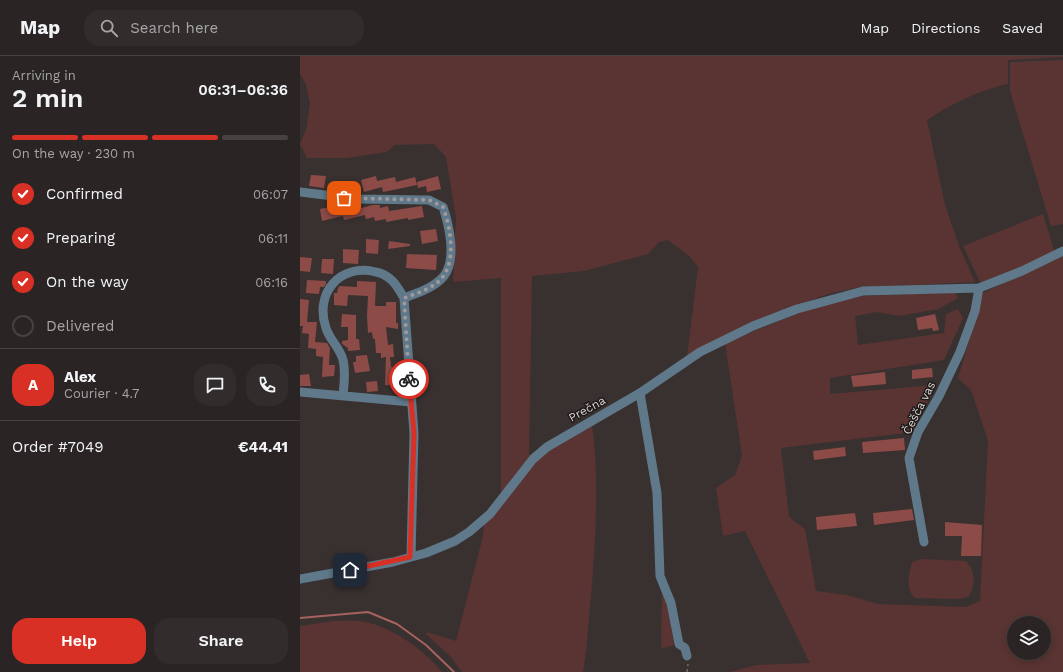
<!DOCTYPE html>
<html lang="en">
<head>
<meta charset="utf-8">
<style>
	:root { --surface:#2a2524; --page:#322d2c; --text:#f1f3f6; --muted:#a5a5a6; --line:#464241; --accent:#d93025 }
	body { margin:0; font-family:"Work Sans",sans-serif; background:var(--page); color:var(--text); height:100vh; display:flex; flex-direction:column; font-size:15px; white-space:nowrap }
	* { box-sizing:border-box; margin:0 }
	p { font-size:13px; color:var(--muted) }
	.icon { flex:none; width:22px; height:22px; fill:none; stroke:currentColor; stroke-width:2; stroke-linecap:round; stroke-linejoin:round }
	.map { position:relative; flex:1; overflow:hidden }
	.details { display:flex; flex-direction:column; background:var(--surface); width:300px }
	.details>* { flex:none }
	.controls { position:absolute; left:707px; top:560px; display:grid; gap:8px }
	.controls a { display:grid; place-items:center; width:44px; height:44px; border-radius:50%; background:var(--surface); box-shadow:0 2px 10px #0003,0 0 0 1px var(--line); font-size:20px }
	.pin { position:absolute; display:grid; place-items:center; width:34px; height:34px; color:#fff; margin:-17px; border-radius:8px; box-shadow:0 2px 6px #0006 }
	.courier { position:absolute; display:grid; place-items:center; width:40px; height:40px; margin:-20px; border:3px solid #d93025; border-radius:50%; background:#fff; color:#222; box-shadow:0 1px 5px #0007 }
	.summary em { font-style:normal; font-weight:600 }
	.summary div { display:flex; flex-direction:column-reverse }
	.summary { display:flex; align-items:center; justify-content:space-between; height:68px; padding:0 12px }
	h1 { font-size:26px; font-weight:600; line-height:30px }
	.bar { display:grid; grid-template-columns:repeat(4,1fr); gap:6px 4px; align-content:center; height:48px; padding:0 12px }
	.bar i { height:5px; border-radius:3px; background:var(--line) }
	.bar .on { background:var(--accent) }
	.bar p { grid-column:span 4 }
	.line { display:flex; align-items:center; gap:10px; padding:0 12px; border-top:1px solid var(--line) }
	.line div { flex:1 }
	.round { display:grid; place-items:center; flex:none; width:42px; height:42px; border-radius:16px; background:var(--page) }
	ol { padding:0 12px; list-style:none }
	li { display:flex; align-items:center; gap:12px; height:44px }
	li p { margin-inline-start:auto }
	li .icon { padding:4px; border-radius:50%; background:var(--accent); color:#fff; stroke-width:4 }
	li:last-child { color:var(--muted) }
	li i { width:22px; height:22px; border:2px solid var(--line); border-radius:50% }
	.button { display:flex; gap:8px; margin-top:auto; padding:8px 12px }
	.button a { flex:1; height:46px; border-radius:16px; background:var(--accent); color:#fff; font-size:16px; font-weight:600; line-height:46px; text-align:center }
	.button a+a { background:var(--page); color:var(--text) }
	header { display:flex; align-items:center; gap:24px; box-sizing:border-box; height:56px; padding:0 20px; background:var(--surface); border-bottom:1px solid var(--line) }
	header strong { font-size:19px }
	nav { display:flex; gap:22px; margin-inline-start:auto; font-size:14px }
	.search { width:280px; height:36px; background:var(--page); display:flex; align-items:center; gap:10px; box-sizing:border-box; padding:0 14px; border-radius:16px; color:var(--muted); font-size:15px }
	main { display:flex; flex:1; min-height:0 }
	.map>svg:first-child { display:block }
	.green { fill:#593432; fill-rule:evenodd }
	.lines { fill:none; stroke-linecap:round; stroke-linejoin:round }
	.stream { stroke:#a6625e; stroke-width:2 }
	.building { fill:#8d4b48 }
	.path { stroke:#6f6968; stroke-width:1.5; stroke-dasharray:3 3; stroke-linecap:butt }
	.minor { stroke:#5f798a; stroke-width:9 }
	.done { stroke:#a09a9a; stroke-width:4; stroke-dasharray:0 7.2 }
	.route { stroke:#d93025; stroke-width:5 }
	.labels { text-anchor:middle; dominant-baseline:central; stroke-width:3; stroke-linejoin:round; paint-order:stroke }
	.street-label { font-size:12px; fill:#d8d3d3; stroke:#1d1a19 }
</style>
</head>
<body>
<header>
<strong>Map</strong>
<div class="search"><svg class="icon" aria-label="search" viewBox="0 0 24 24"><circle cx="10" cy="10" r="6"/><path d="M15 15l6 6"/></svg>Search here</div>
<nav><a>Map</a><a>Directions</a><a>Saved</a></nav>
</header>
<main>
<section class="details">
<div class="summary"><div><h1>2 min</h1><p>Arriving in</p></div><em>06:31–06:36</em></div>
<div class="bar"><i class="on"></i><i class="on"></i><i class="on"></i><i></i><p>On the way · 230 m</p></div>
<ol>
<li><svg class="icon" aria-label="check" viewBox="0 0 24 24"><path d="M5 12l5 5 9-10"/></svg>Confirmed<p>06:07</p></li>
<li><svg class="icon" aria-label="check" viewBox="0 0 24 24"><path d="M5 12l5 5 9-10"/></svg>Preparing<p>06:11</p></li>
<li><svg class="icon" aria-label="check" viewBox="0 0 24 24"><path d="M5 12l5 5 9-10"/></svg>On the way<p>06:16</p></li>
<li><i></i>Delivered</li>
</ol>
<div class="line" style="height:72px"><b class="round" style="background:var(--accent);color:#fff">A</b><div><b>Alex</b><p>Courier · 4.7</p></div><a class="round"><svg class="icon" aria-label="chat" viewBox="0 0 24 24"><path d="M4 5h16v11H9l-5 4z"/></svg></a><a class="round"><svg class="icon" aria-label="phone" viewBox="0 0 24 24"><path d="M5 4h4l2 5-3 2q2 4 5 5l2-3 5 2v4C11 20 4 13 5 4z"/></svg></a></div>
<div class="line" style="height:52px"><div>Order #7049</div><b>€44.41</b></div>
<div class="button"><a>Help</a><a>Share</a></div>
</section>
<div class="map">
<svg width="763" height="616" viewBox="0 0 763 616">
	<rect width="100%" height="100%" fill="#383130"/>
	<path class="green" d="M0 0H763V1L708 4V28C680 34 651 48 627 64L645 149 659 190 675 226 555 232 525 239 446 269 387 301 398 211 390 201 368 184 359 186 348 198 284 215 232 220 229 398 232 401 201 440V222L153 226 156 162 146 101 134 88 95 89 87 96 47 102H7L0 88 6 74 10 48 6 28 0 18Z
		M763 4V168L751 170 710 35V6Z
		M743 158 755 197 681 228 663 190Z
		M763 198V616H430L457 609 510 607 445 475 423 480 416 432 435 419 442 400 425 287 516 250 563 240 655 236 658 242 638 253 599 260 577 256 555 260 558 289 644 277 646 258 658 253 663 262 644 304 530 322V338L636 329 613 376 481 392 489 461 505 473 516 535 547 539 578 548 666 551 680 545 688 385 671 334 658 322 683 237ZM714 567H744V597H714Z
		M292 367C299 424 296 471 292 528 289 557 288 587 283 616H162L150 600 127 579V576L156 585 183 480 184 468 236 404 248 394Z
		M621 503 666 505C676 516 676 530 668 541L657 543 615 542C605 533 609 517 612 506Z
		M362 536 365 537 374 589 361 593Z
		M34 565C42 565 51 564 59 565 89 568 123 593 142 616H0V570Z"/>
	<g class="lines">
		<path class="stream" d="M0 562 68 556 97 568 126 589 154 616"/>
	</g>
	<path class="building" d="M11 119 26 120 24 132 9 130Z
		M76 120 77 125 95 121 96 126 115 121 117 129 83 136 82 131 64 136 61 124Z
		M138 120 141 133 127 136 126 130 118 132 117 126Z
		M54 149H56L57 153 73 149H80V152L88 150 89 155 122 150 124 161 108 164V162L86 166V163L75 165 74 161 66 163 65 159 44 164 43 160 22 165 20 153 35 150 36 153Z
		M136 173 138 185 122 188 120 175Z
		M66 183 79 184 78 198 66 197Z
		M89 185 110 188V190L88 193Z
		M43 193 59 194 58 208 43 207Z
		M107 198 137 199 136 214 106 212Z
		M0 201 12 202 10 216 0 215Z
		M22 203H34L33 218 21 217Z
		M7 224 26 225V228L24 231H20L19 238 6 237Z
		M57 225 76 226 75 250H86V246H96V267H98V273L86 271 88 289 93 288 94 301H90L91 311 102 314 103 330 85 329 86 301 81 302V297H76L75 283H73L72 276 68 277 67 260 68 240 48 239 47 250 34 249V237H37L38 232 40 230 57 231Z
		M0 243 9 244 7 266H17L15 286 27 287 30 292 29 309H35L34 320 22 321 23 301 16 300V293L8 292 9 278 2 277 3 270H0Z
		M42 258 56 259V283H59L60 294 48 295V292L42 288V285L48 284V271H41Z
		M635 258 639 274 633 275 632 272 618 274 616 262Z
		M67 299 70 315 55 317 53 306H56V300Z
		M632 312 633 321 612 323V314Z
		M585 316 586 328 553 331 551 320Z
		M9 318 11 330H0V319Z
		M77 325 78 335 67 336 66 326Z
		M604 382 605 394 563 397 562 386Z
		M545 391 546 400 514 404 513 395Z
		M612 453 614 464 574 469 573 457Z
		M555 457 557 470 517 474 516 461Z
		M645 466 682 469 681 500H661L662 480H645Z"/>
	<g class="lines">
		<path class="path" d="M387 616 388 608"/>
		<path class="minor" d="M0 136 57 143 129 144 143 151C149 169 157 203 144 220 134 232 117 237 104 242L114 377 111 501
			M0 336 111 346
			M340 337 357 437 360 520 371 547 379 588 385 592 387 600
			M43 340C44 328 46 316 43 304 40 292 29 283 26 272 14 237 40 207 76 216 91 219 97 230 104 242
			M624 486 609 402 618 376 639 340 660 296 675 255 679 232
			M0 523 93 506 126 497 155 485 169 476 190 458 233 403 247 391 340 337 400 296 453 270 497 253 563 235 679 232 722 215 763 195"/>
	</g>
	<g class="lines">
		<path class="done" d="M44 142 129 144 143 151C150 170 156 201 144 219 136 232 117 237 104 242L109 323"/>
		<path class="route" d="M50 514 110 501 114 377 109 323"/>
	</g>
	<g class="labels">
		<g class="street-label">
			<text transform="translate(619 352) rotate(-63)">Češča vas</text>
			<text transform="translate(287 353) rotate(-29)">Prečna</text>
		</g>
	</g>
</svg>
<div class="controls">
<a><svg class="icon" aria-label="layers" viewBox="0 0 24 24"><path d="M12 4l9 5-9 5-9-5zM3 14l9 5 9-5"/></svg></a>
</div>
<div class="pin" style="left:44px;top:142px;background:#ea580c"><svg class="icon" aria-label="bag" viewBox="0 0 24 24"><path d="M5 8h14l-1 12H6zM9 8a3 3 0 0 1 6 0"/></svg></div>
<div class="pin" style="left:50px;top:514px;background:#1f2937"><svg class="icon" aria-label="home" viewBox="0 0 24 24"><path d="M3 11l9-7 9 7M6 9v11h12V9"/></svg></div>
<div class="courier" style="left:109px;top:323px"><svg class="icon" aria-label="bike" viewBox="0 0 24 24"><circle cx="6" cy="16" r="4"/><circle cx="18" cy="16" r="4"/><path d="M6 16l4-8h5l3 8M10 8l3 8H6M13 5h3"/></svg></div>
</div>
</main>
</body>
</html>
